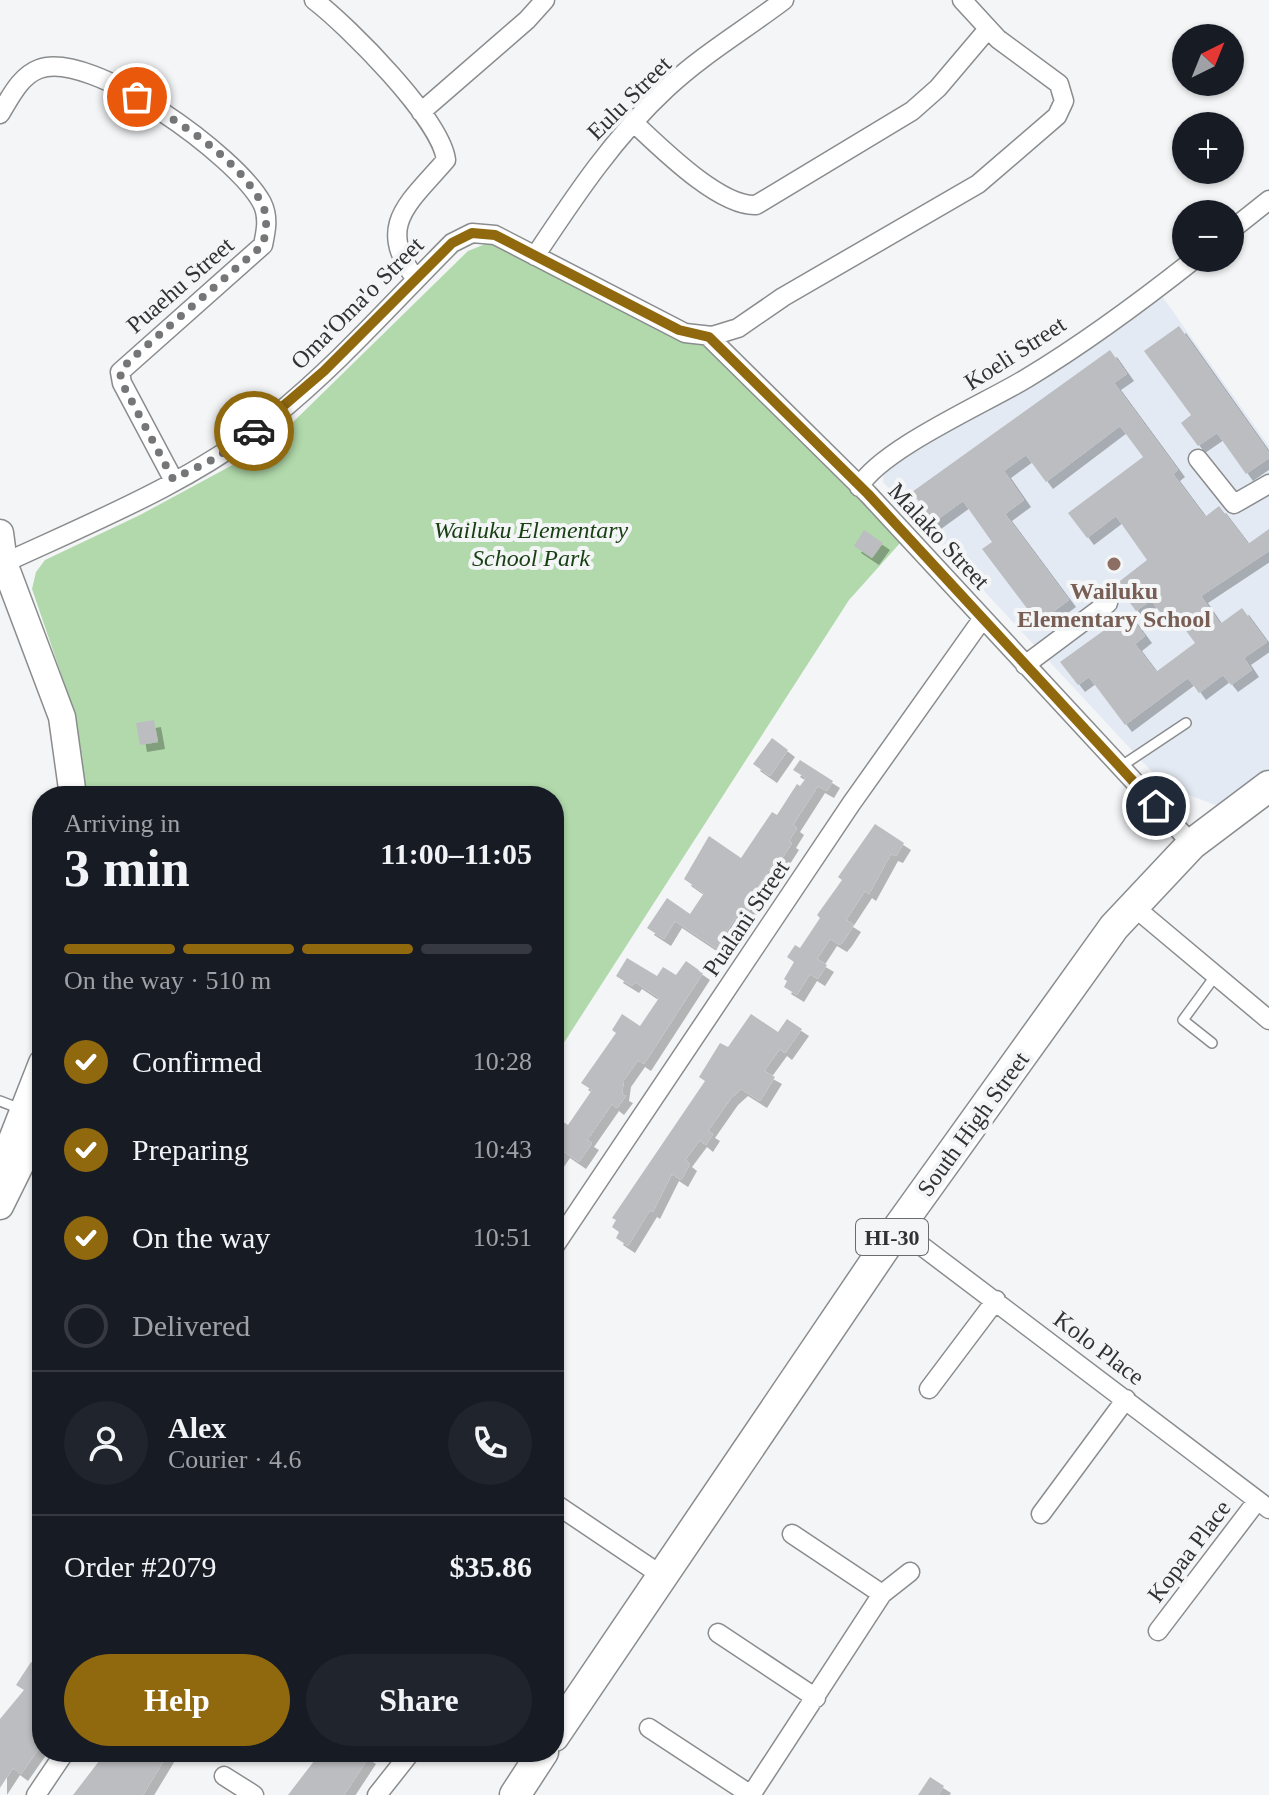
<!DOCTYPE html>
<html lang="en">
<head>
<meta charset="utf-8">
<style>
	:root { --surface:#171b24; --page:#20242c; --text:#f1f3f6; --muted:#9ea1a6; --line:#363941; --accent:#90690f }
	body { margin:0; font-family:Georgia,serif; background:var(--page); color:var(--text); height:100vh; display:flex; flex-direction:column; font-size:30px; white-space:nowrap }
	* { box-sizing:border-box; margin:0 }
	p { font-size:26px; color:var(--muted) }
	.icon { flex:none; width:44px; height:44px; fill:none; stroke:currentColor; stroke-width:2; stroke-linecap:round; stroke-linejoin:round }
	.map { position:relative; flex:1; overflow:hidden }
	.sheet { position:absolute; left:32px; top:786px; width:532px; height:976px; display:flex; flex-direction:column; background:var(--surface); border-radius:32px; box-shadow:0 2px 6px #0004 }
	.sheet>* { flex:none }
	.needle { width:52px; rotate:43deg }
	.controls { position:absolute; left:1172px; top:24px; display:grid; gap:16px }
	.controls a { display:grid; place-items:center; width:72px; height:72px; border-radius:50%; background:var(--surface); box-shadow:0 2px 6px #0004; font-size:40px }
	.pin { position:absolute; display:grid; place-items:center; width:68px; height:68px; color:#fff; margin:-34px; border:4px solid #fff; border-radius:50%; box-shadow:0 2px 8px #0007 }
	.courier { position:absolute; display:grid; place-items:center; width:80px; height:80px; margin:-40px; border:6px solid #90690f; border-radius:50%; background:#fff; color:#222; box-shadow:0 2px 10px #0007 }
	.head em { font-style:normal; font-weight:700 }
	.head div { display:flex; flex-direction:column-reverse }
	.head { display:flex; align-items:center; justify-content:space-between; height:136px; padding:0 32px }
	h1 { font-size:52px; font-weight:700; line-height:60px }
	.bar { display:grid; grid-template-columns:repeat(4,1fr); gap:12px 8px; align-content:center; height:96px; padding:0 32px }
	.bar i { height:10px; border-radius:6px; background:var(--line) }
	.bar .on { background:var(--accent) }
	.bar p { grid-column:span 4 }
	.line { display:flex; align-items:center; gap:20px; padding:0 32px; border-top:2px solid var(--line) }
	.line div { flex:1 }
	.round { display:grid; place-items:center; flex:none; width:84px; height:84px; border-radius:42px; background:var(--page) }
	ol { padding:0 32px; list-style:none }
	li { display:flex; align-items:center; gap:24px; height:88px }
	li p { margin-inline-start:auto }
	li .icon { padding:8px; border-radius:50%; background:var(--accent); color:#fff; stroke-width:4 }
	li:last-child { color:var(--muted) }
	li i { width:44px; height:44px; border:4px solid var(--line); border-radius:50% }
	.action { display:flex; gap:16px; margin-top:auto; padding:16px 32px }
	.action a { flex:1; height:92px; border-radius:48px; background:var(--accent); color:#fff; font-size:32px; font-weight:700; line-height:92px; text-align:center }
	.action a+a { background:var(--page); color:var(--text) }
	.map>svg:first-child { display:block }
	.built { fill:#e4eaf3 }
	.green { fill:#b1d9ab }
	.building { fill:#bcbdc0; filter:url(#shadow) }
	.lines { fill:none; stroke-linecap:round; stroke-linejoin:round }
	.lane-casing { stroke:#8a8c8e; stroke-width:12 }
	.street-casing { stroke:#8a8c8e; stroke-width:21 }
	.secondary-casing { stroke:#8a8c8e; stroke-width:29 }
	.primary-casing { stroke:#8a8c8e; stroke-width:33 }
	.lane { stroke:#fff; stroke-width:9 }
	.street { stroke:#fff; stroke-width:18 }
	.secondary { stroke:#fff; stroke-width:26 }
	.primary { stroke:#fff; stroke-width:30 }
	.done { stroke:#757678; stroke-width:8; stroke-dasharray:0 14.4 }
	.route { stroke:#90690f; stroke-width:10 }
	.education-dot { fill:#8d6e63; stroke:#f3f5f7; stroke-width:3 }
	.labels { text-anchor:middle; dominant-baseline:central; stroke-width:8; stroke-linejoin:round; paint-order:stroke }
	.shield { fill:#f3f5f7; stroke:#6b6c6e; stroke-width:2 }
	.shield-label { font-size:22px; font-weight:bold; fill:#313233 }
	.street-label { font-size:24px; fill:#313233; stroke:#f3f5f7 }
	.park-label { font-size:24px; font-style:italic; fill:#183f12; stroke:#f3f5f7 }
	.education-label { font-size:24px; font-weight:bold; fill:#785e54; stroke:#f3f5f7 }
</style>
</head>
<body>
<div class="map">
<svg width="1269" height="1795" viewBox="0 0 1269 1795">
	<defs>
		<filter id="shadow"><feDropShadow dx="7" dy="7" stdDeviation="0" flood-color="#0004"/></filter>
	</defs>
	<rect width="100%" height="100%" fill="#f3f5f7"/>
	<path class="built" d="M1159 292 1269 446V768L1218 806 1165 786 883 482 884 469 1049 374Z"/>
	<path class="green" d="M488 243 500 244 714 343 901 542 849 600 556 1055 554 796H87L70 700 32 589 36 572 45 560 140 515 251 455 287 428 468 251Z"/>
	<path class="building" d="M1179 326 1269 453V458L1246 474 1217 433 1198 446 1181 423 1191 415 1144 351Z
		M1110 350 1127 374 1114 383 1178 470 1173 474 1205 517 1219 506 1248 544 1269 529V551L1201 596 1220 624 1242 608 1267 642 1244 658 1252 670 1231 685 1223 675 1199 693 1188 678 1125 725 1089 677 1078 685 1060 662 1128 613 1145 636 1135 644 1156 672 1195 643 1176 617 1168 623 1151 600 1136 611 1116 584 1147 560 1116 516 1087 538 1068 513 1143 457 1120 426 1046 482 1026 455 1004 471 1024 500 1005 514 1069 600 1038 623 982 549 992 542 963 501 934 522 912 492Z
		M864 530 883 543 872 558 854 546Z
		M154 720 158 742 140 745 136 723Z
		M772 738 788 750 770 776 753 764Z
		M800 760 833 781 827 791 818 786 793 825 797 828 789 841 792 843 779 863 775 860 751 897 756 900 746 915 740 911 724 935 728 938 720 951 675 921 664 939 647 928 667 898 690 914 704 893 684 879 709 836 741 858 772 812 777 815 797 784 800 786 806 778 793 770Z
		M875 824 904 843 896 856 891 854 869 894 865 891 846 920 854 925 845 939 840 945 830 939 817 959 827 965 818 979 810 974 797 995 784 987 787 981 784 979 794 962 787 957 795 945 800 948 820 918 817 915 842 880 838 877Z
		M627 958 657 976 663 967 676 975 686 961 703 973 644 1064 638 1060 624 1080 622 1094 626 1096 617 1108 612 1104 587 1140 592 1143 579 1162 563 1151 554 1164V1116L568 1125 592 1090 581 1083 616 1033 612 1030 622 1014 640 1026 659 998 635 982 632 986 616 976Z
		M751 1014 778 1032 787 1019 802 1029 785 1053 780 1049 764 1071 775 1077 760 1101 741 1089 731 1098 708 1131 713 1134 706 1145 700 1140 685 1160 690 1164 681 1180 672 1174 653 1212 650 1210 628 1246 616 1238 619 1232 612 1227 616 1220 612 1218 705 1081 699 1077 720 1043 728 1047Z
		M31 1662 42 1669V1744L21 1774 13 1768 0 1788V1719L24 1690 16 1685Z
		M106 1752 122 1757 131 1752 145 1761 150 1752H169L143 1795H73Z
		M321 1752H361L369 1757 344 1795H288Z
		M930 1777 944 1786 938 1795H918Z"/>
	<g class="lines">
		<defs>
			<path id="lane" d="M1120 767 1186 723
				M1212 1043 1183 1020 1216 975
				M0 1101 18 1108"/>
			<path id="street" d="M314 0C348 26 441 119 446 160 410 202 374 226 416 279
				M421 112 527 20 545 0
				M0 114C10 98 20 76 39 69 91 49 238 157 262 203 269 217 266 231 263 245L120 372 122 383 173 479
				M633 122C659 146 719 207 756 205L912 111 938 88 988 29
				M1230 231 1269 200
				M535 256C575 196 614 137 667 88 702 55 746 29 784 0
				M709 337 868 494 1192 844
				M1198 459 1234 504 1269 484
				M859 487C881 449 986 403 1027 378 1085 343 1143 300 1196 258
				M4 563C95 521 194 481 272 418 337 366 394 301 452 243L472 233 495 235 685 333 712 336 738 328 783 297 978 184 1057 116 1064 101 1059 84 998 39 962 0
				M1025 665 1108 603
				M1133 906 1269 1020
				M898 1228 1269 1509
				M554 1247 851 804 983 618
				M929 1389 996 1300
				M554 1503 661 1575
				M1041 1514 1126 1399
				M792 1534 882 1594
				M1158 1631 1257 1501
				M718 1633 816 1698
				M649 1728 751 1795
				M224 1776 254 1795
				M36 1795 65 1752
				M377 1795 411 1752
				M751 1795 882 1594 910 1572"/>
			<path id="secondary" d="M0 533 4 563 62 717 73 796
				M0 1170 42 1063
				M0 1206 42 1121"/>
			<path id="primary" d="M554 1736 898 1228 1114 927 1192 844 1269 786
				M515 1795 543 1752"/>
		</defs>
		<use href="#lane" class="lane-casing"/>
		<use href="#street" class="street-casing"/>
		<use href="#secondary" class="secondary-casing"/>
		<use href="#primary" class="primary-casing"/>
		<use href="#lane" class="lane"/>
		<use href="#street" class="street"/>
		<use href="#secondary" class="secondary"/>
		<use href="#primary" class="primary"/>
	</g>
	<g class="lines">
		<path class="done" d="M137 97C181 124 234 155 261 202 269 216 266 230 263 245L130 360 120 372 122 383 173 479 216 458 254 431"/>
		<path class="route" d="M254 431 324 371 452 243 472 233 495 235 679 330 709 337 868 494 1156 806"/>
	</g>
	<circle class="education-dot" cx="1114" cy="564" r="8"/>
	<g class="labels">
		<rect class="shield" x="856" y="1219" width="72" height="36" rx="6"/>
		<g class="shield-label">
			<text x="892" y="1237">HI-30</text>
		</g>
		<g class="street-label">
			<text transform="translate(629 98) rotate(-45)">Eulu Street</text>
			<text transform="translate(180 285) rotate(-41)">Puaehu Street</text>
			<text transform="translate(357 303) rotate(-45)">Oma'Oma'o Street</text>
			<text transform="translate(1015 353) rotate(-33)">Koeli Street</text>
			<text transform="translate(939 536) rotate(47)">Malako Street</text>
			<text transform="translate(746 918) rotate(-56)">Pualani Street</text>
			<text transform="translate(973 1124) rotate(-54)">South High Street</text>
			<text transform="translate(1099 1348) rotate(37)">Kolo Place</text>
			<text transform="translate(1189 1551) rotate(-53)">Kopaa Place</text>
		</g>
		<g class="park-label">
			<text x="531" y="530">Wailuku Elementary<tspan x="531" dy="28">School Park</tspan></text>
		</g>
		<g class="education-label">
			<text x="1114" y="591">Wailuku<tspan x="1114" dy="28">Elementary School</tspan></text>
		</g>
	</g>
</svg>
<div class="controls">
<a><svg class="needle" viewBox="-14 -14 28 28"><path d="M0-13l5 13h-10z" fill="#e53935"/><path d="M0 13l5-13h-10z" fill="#9ea1a6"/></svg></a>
<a>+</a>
<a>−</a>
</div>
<div class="pin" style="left:137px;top:97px;background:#ea580c"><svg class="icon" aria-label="bag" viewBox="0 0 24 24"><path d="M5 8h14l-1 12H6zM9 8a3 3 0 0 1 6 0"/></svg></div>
<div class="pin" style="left:1156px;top:806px;background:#1f2937"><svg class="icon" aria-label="home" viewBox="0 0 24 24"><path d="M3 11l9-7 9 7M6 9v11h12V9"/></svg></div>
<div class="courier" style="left:254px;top:431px"><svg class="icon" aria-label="car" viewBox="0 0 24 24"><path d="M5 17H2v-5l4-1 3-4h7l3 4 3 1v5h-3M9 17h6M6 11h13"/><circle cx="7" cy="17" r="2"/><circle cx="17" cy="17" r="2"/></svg></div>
<section class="sheet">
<div class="head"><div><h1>3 min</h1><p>Arriving in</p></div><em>11:00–11:05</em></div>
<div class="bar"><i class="on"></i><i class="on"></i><i class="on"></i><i></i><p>On the way · 510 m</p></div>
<ol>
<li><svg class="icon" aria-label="check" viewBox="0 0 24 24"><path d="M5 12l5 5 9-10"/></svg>Confirmed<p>10:28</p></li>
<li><svg class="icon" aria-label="check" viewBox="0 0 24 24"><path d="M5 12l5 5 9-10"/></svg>Preparing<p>10:43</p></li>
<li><svg class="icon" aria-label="check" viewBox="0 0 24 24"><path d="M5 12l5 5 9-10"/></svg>On the way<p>10:51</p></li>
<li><i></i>Delivered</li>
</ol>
<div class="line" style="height:144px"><a class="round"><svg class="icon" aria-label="person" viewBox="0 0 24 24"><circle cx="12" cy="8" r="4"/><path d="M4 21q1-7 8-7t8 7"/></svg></a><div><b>Alex</b><p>Courier · 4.6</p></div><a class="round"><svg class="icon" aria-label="phone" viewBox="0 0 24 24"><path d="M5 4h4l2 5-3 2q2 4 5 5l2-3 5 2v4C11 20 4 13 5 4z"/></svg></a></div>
<div class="line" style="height:104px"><div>Order #2079</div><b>$35.86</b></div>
<div class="action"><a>Help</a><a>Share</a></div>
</section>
</div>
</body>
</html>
